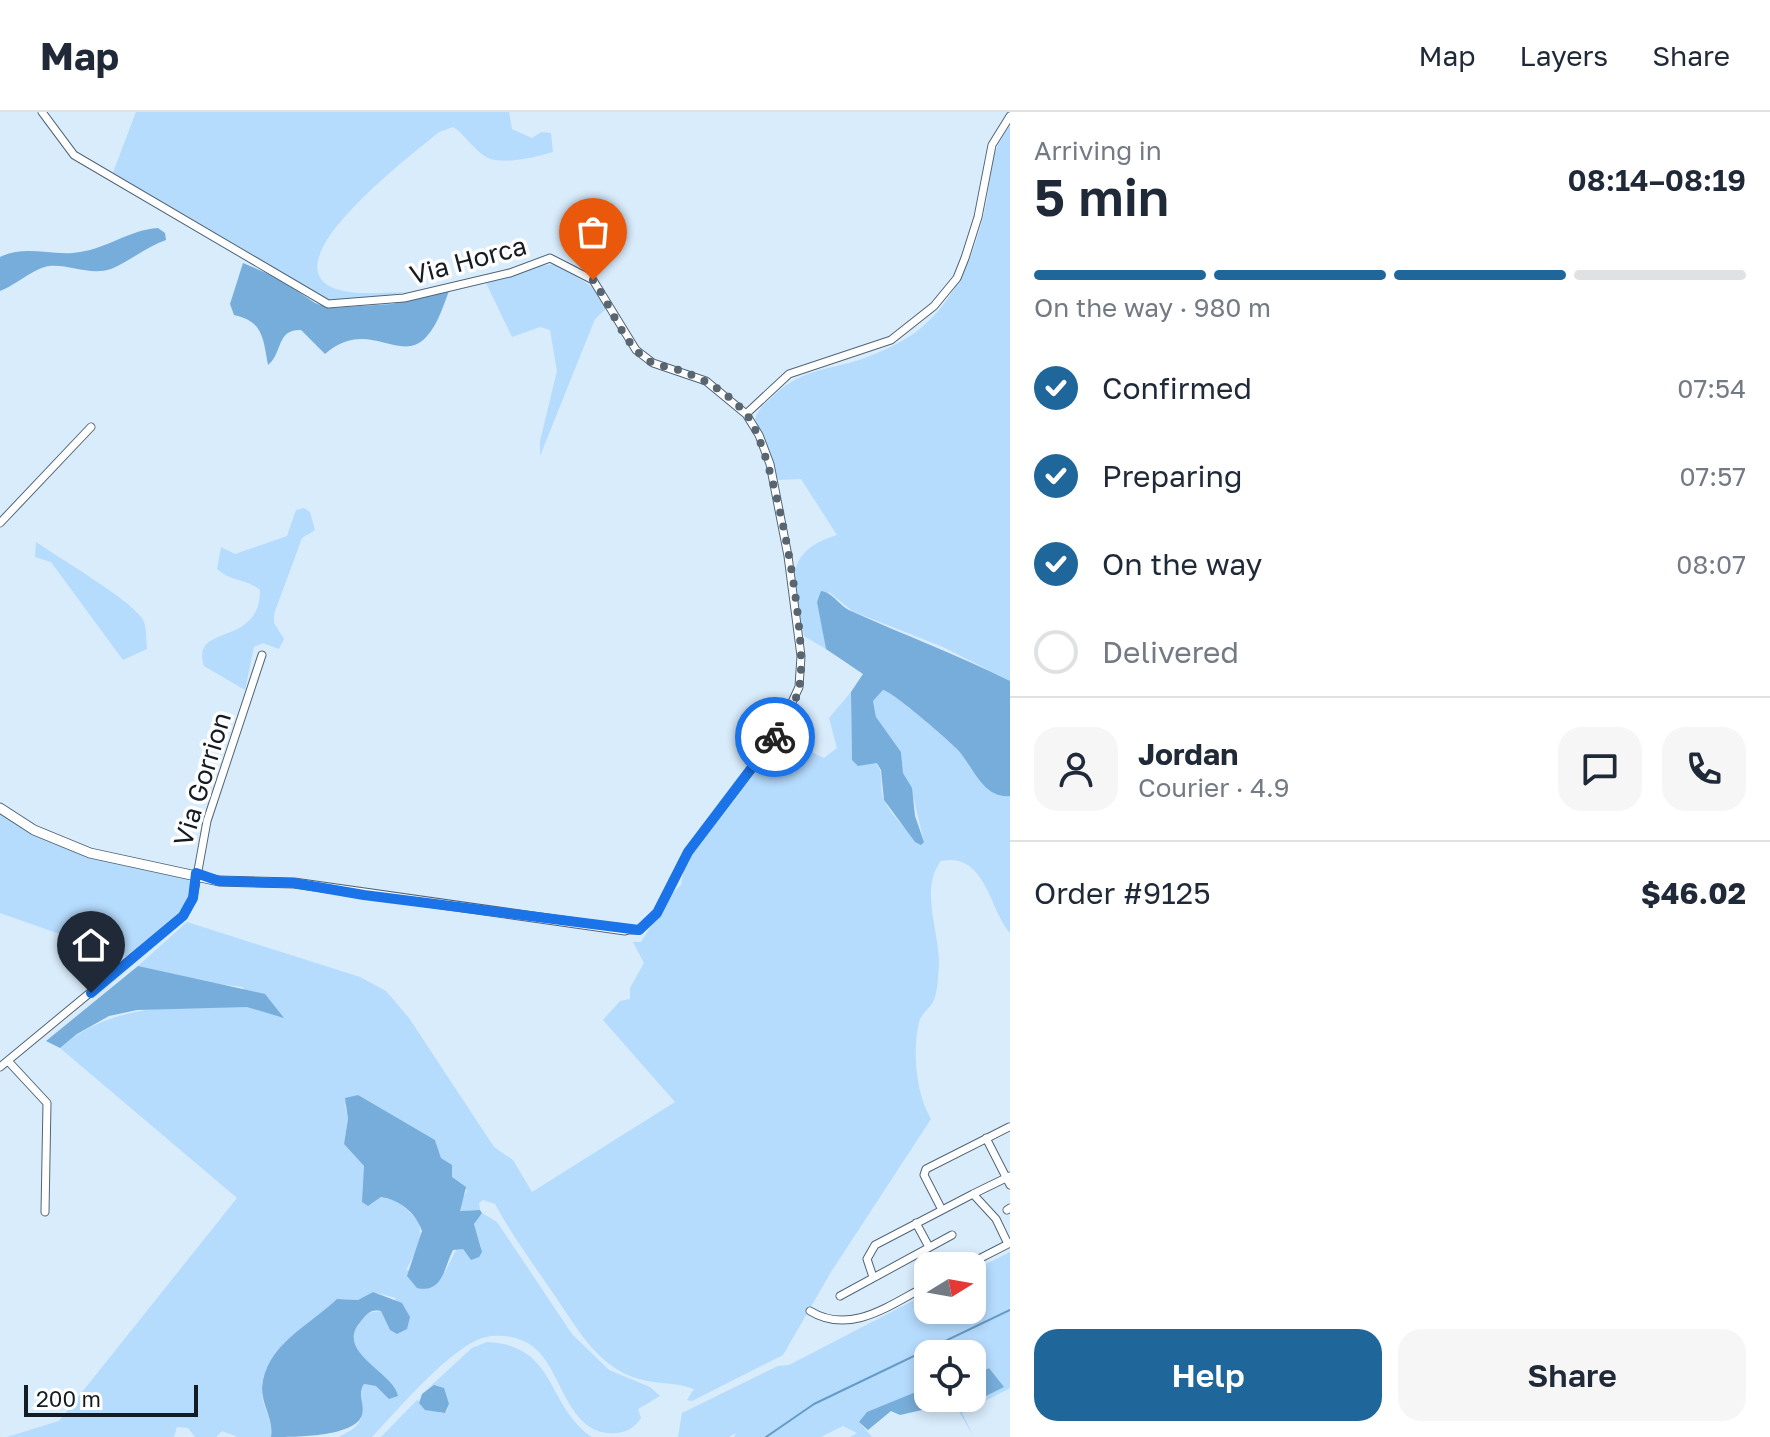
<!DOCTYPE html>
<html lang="en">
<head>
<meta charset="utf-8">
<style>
	:root { --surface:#fff; --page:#f6f6f7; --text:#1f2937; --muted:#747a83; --line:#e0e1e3; --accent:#1f679b }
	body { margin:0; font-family:"Golos Text",sans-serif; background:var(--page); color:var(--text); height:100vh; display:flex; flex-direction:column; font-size:30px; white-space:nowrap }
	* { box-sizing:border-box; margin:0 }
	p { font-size:26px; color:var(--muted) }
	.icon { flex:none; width:44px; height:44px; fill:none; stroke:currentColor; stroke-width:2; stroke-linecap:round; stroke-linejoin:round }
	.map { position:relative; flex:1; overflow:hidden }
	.details { display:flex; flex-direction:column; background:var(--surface); width:760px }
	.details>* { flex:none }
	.needle { width:52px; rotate:79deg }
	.controls { position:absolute; left:914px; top:1140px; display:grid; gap:16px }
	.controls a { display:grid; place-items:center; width:72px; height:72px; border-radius:16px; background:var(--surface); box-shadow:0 4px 12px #0003; font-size:40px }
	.scale { position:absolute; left:24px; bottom:20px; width:174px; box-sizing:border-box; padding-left:8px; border:4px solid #141c23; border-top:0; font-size:22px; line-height:28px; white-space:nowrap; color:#141c23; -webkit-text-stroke:6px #fff; paint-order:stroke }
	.pin { position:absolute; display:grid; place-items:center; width:68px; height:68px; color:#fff; margin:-82px -34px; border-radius:50% 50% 50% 0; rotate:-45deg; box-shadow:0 0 8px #0007 }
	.pin .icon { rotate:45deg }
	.courier { position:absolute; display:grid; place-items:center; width:80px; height:80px; margin:-40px; border:6px solid #1a73e8; border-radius:50%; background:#fff; color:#222; box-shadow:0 2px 10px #0007 }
	.overview em { font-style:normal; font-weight:600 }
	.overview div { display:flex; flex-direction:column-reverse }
	.overview { display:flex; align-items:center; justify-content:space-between; height:136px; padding:0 24px }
	h1 { font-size:52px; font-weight:600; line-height:60px }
	.bar { display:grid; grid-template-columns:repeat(4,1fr); gap:12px 8px; align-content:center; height:96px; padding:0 24px }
	.bar i { height:10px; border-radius:6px; background:var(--line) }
	.bar .active { background:var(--accent) }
	.bar p { grid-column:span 4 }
	.line { display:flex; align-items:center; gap:20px; padding:0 24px; border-top:2px solid var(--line) }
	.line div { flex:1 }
	.round { display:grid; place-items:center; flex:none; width:84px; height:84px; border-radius:24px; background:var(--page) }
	ol { padding:0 24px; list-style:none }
	li { display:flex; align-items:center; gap:24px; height:88px }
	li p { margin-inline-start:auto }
	li .icon { padding:8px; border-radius:50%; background:var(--accent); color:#fff; stroke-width:4 }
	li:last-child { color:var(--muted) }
	li i { width:44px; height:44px; border:4px solid var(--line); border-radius:50% }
	.button { display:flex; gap:16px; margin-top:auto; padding:16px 24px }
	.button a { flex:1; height:92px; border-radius:24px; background:var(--accent); color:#fff; font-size:32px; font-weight:600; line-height:92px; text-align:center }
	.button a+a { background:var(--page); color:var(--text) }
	header { display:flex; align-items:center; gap:48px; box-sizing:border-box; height:112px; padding:0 40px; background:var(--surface); border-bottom:2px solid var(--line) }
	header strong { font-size:38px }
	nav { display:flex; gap:44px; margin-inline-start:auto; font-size:28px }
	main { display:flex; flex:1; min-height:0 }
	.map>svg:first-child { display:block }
	.green { fill:#b5dbfd }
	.forest { fill:#77adda }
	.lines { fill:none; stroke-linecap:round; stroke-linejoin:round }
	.stream { stroke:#669bc7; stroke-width:2 }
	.street-casing { stroke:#516576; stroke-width:9 }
	.secondary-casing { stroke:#516576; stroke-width:11 }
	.street { stroke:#fff; stroke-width:7 }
	.secondary { stroke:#fff; stroke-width:9 }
	.done { stroke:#59656f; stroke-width:8; stroke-dasharray:0 14.4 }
	.route { stroke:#1a73e8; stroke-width:10 }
	.labels { text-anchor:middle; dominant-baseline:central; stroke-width:7; stroke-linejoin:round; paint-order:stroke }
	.street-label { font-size:26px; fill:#141c23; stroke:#fff }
</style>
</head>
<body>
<header>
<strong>Map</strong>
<nav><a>Map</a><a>Layers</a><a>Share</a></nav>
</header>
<main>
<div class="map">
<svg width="1010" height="1325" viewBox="0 0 1010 1325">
	<rect width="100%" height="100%" fill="#d9ecfc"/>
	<path class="green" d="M136 0H509L512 17 532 26 541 20 551 21 553 40C535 45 505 53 488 46 474 39 466 23 453 15L439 20C417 39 265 152 336 177 357 184 388 180 410 180L332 190 112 63Z
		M1010 13V569L943 535 852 499 829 480 820 502 826 537 804 524C795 475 778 441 837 423L801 367 778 368 755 308C757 299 762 294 769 288 801 256 822 260 862 247 879 241 901 231 916 220 957 189 978 135 987 87 993 52 989 44 1010 13Z
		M557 152 595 177 607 196 595 207 540 344V329L557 259 550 218 540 215 512 225 486 171 537 154Z
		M304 396 310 400 315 418 302 426 274 502V511L284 527 279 537 263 531 254 535 245 578 204 554C190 510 260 537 260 478 248 467 231 470 217 457L221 435 235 442 287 424 296 398Z
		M36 430C62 448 126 485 142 506 147 514 146 527 147 537L123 548 51 450 35 445Z
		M883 578C893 580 946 626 956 636 973 653 982 687 1010 684V821C989 797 986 740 941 749 919 777 940 821 939 853 938 864 938 880 933 890 929 897 921 902 919 910 912 939 916 982 931 1007L831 1160 783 1243 692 1289 687 1288 694 1277C672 1269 652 1273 630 1264 594 1249 576 1214 555 1184 534 1153 513 1125 495 1092L483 1088 479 1091 480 1098 460 1099V1089L467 1079 452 1065 449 1051 441 1046 435 1028 357 983 345 993 348 1007 344 1032 364 1054 363 1090 368 1094 381 1085 399 1090 419 1110 421 1130 406 1158 445 1160 457 1136 463 1137 471 1148 481 1136 474 1112 482 1101 497 1110 572 1222 609 1258 650 1275 660 1284 638 1297 641 1306C635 1315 628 1320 616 1321 569 1325 563 1263 537 1238 525 1226 503 1221 486 1225 453 1232 397 1299 372 1325H339C345 1321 353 1318 357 1313 368 1301 357 1285 364 1272L376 1274 387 1270C376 1260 345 1234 354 1216 357 1211 364 1205 367 1201L381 1199 386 1205 396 1186 373 1180 358 1188 337 1187C308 1217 261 1235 262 1282 263 1298 274 1310 271 1325H238L222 1319 216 1325H195L188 1316 177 1315 174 1325H7L59 1309 237 1086 60 936C116 888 178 896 247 895L243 875 200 870 138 854 187 810 360 865 386 879 409 906 494 1035 513 1048 532 1080 675 990 603 908 620 889 630 887V876L644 851 633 830H641L671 782 681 773 684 756 696 734 781 625 824 646 837 636 829 606 851 580 852 648 877 651C884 663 879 676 884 688 892 705 906 715 915 730H924L914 688 903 661 901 640 876 605 873 589Z
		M0 700 88 744 187 764C205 790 146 834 125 845L0 801Z
		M1010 1140V1276L962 1301 974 1325 958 1298 1003 1275 989 1256 972 1259V1242H928V1275L874 1298 859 1310 872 1325H850L857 1321 843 1314 821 1325H734L736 1321 729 1325H678L682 1301 778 1254 789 1253 928 1181V1198H972V1159Z
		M487 1230C557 1233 546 1294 592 1325H381L418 1287 419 1291 441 1301 447 1299 449 1292 430 1278 422 1282 472 1236Z"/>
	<path class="forest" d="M158 116 165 121 166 128C146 135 130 149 111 157 90 164 69 152 49 154 34 156 16 173 0 179V145C27 132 52 145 80 140 108 136 129 118 158 116Z
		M243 151 276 165 315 191 329 196 392 192 449 179C444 192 439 208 431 219 403 260 371 202 325 242L301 218C276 217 283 241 268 253 263 226 263 209 234 203L230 192Z
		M821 479C834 481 839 494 851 499 904 523 958 543 1010 569V684C982 687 973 653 956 636 946 626 893 580 883 578L873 589 876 605 901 640 903 661 912 676 915 704 924 730 921 733 915 730 884 688 881 658 877 651 858 654 852 648 851 580 863 562 826 537 817 490Z
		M138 854 265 882 284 906 247 895 137 898 109 904 77 922 60 936 46 929Z
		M358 983 435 1028 441 1046 452 1053V1065L466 1075 460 1099 480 1098 482 1101 474 1112 482 1140 479 1145 471 1148 463 1137 453 1138C444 1155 443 1182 417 1176L407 1164 422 1119C416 1101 400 1088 381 1085L368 1094 362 1090 364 1054 344 1032 348 1007 345 986Z
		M373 1180 402 1191 410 1205 407 1217 397 1222 390 1218 381 1199C370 1197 367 1202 361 1209 333 1240 394 1260 398 1284L389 1287 376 1274 364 1272C357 1283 365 1291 362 1303 355 1325 296 1325 271 1325 274 1308 262 1294 262 1276 265 1233 309 1214 337 1187L358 1188Z
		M978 1255 982 1259 989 1256 1004 1275 958 1298 935 1295 900 1303 891 1299 868 1318 859 1310 867 1300 928 1275V1286H972V1259Z
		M434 1273 444 1276 449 1292 445 1301 425 1298 419 1291 422 1282Z"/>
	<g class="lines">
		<path class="stream" d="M766 1325 814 1292 1010 1198"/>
		<defs>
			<path id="street" d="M42 0 74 43 328 192 404 186 510 161 550 146 593 168 636 238 653 251 706 269 746 302 759 323 770 352 788 444 801 544 799 575 776 625 688 740 657 801 639 818H625
				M746 302 789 262 891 228 934 194 957 166 965 146 978 105 992 33 1010 4
				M0 411 91 315
				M8 949 47 991 45 1100
				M0 955 183 804 193 786 207 709 262 543
				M986 1026 1010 1073
				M942 1098 924 1063 926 1057 1009 1015
				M1007 1098 1010 1096
				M916 1111 929 1135
				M1008 1132 996 1107 973 1082 1010 1064
				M965 1154 1010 1131
				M873 1165 867 1147 875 1133 973 1082
				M840 1184 952 1123
				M810 1199C851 1224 891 1192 928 1173"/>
			<path id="secondary" d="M0 696 34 718 90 741 219 769 294 771 625 818"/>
		</defs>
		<use href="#street" class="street-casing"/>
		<use href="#secondary" class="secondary-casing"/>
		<use href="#street" class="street"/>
		<use href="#secondary" class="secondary"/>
	</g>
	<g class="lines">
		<path class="done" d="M593 168C611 192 624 237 653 251 660 254 669 255 676 257 703 266 729 281 747 303 775 340 810 531 799 576 795 593 784 610 775 625"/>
		<path class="route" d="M91 881 183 804 193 786 196 761 219 769 294 771 364 783 639 818 657 801 688 740 775 625"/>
	</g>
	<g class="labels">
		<g class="street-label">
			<text transform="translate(468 148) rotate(-15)">Via Horca</text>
			<text transform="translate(202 667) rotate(-73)">Via Gorrion</text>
		</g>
	</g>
</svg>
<div class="controls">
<a><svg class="needle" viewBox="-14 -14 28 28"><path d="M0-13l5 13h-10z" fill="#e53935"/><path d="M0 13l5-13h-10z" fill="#747a83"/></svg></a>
<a><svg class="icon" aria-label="locate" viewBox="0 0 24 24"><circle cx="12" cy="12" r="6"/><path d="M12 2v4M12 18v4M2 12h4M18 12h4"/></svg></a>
</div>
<div class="scale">200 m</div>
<div class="pin" style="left:593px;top:168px;background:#ea580c"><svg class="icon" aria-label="bag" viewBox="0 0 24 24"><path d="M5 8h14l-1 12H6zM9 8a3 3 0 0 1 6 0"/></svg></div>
<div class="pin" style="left:91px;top:881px;background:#1f2937"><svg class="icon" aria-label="home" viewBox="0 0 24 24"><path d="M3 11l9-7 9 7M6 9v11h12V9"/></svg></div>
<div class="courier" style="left:775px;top:625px"><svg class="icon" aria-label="bike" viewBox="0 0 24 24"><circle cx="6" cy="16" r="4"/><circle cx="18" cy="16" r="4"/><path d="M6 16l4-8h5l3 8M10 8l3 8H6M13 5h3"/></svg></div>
</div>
<section class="details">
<div class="overview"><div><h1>5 min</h1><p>Arriving in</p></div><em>08:14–08:19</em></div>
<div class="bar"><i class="active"></i><i class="active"></i><i class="active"></i><i></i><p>On the way · 980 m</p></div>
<ol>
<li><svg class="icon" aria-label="check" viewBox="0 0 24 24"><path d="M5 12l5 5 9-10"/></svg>Confirmed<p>07:54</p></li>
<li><svg class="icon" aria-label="check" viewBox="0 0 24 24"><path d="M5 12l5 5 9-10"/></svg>Preparing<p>07:57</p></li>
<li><svg class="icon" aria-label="check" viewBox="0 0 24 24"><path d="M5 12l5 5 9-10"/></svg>On the way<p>08:07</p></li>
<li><i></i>Delivered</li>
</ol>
<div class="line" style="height:144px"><a class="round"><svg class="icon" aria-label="person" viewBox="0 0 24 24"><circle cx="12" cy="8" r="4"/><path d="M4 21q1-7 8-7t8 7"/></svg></a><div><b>Jordan</b><p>Courier · 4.9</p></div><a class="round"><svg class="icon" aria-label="chat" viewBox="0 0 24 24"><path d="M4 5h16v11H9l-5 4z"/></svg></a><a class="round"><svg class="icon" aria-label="phone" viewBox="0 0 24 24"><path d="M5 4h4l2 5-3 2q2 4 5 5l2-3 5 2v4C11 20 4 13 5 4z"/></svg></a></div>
<div class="line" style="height:104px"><div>Order #9125</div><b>$46.02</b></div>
<div class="button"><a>Help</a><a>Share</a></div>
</section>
</main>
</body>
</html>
